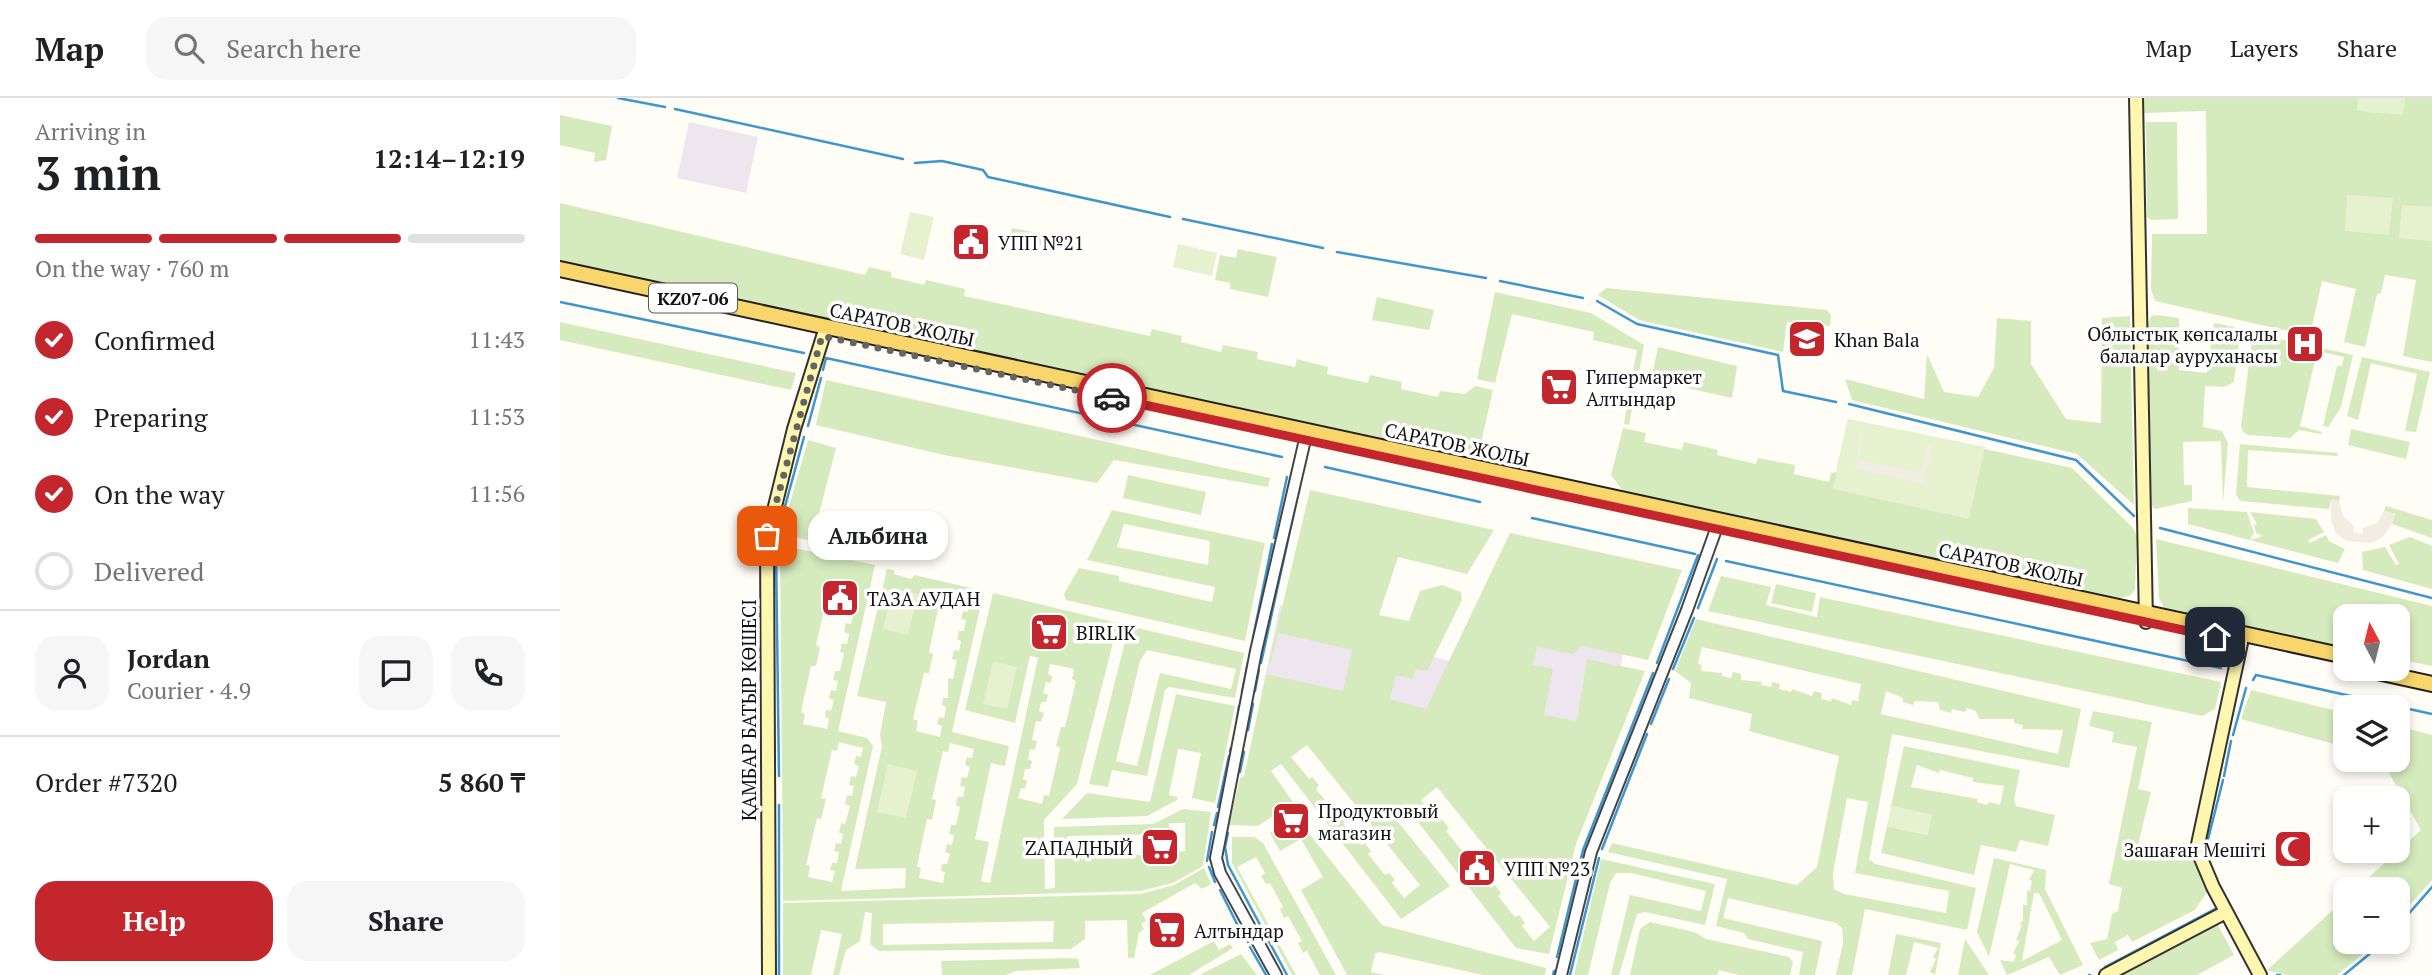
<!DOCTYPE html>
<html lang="en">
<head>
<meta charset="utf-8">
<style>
	:root { --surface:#fff; --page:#f6f6f6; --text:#202124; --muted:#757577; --line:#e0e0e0; --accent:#c4262e }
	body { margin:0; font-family:"PT Serif",serif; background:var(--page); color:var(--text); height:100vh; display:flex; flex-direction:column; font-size:26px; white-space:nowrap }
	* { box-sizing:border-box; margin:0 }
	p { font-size:23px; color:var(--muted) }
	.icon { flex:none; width:38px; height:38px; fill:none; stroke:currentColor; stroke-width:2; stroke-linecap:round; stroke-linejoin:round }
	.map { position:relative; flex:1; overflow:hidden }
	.drawer { display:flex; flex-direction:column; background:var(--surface); width:560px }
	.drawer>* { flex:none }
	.needle { width:46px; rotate:353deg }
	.buttons { position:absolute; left:1773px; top:506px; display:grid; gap:14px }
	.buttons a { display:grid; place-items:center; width:77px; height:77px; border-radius:14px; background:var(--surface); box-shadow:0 4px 10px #0003; font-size:35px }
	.pin { position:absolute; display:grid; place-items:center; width:60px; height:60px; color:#fff; margin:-30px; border-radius:14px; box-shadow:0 4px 10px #0006 }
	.courier { position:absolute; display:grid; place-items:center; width:70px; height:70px; margin:-35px; border:5px solid #c4262e; border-radius:50%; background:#fff; color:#222; box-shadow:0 2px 9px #0007 }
	.bubble { position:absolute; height:49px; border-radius:21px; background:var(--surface); box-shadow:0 4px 10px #0003; font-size:23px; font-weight:800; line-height:49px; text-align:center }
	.summary em { font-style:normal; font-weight:800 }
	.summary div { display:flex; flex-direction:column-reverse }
	.summary { display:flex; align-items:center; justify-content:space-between; height:119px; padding:0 35px }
	h1 { font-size:46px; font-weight:800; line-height:52px }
	.bar { display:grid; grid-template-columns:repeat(4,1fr); gap:10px 7px; align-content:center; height:84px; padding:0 35px }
	.bar i { height:9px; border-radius:5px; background:var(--line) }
	.bar .active { background:var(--accent) }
	.bar p { grid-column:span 4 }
	.line { display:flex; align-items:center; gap:18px; padding:0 35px; border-top:2px solid var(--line) }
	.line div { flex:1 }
	.round { display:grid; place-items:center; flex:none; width:74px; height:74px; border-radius:21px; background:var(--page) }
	ol { padding:0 35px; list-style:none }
	li { display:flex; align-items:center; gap:21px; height:77px }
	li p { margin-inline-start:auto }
	li .icon { padding:7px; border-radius:50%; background:var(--accent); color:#fff; stroke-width:4 }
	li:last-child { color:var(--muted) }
	li i { width:38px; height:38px; border:4px solid var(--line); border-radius:50% }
	.cta { display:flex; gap:14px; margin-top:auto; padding:14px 35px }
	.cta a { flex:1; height:80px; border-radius:21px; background:var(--accent); color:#fff; font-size:28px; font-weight:800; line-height:80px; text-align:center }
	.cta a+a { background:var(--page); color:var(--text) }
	header { display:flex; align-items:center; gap:42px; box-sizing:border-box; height:98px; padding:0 35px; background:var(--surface); border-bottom:2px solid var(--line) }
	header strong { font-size:33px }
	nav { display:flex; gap:38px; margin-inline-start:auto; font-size:24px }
	.search { width:490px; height:63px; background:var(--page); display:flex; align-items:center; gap:18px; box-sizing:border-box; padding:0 24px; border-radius:21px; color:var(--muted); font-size:26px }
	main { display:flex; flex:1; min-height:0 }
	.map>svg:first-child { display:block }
	.industrial { fill:#eee6ef }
	.green { fill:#d5ebbd; fill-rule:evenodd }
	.pitch { fill:#e6f2cf }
	.plaza { fill:#f1ede2 }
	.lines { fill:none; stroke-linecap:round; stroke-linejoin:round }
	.stream { stroke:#3f96cf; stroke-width:2.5 }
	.tertiary-casing { stroke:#444; stroke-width:14 }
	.secondary-casing { stroke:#333; stroke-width:16 }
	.primary-casing { stroke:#222; stroke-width:18 }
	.tertiary { stroke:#fff; stroke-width:10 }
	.secondary { stroke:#fff6b0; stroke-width:12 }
	.primary { stroke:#f9d66b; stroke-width:14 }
	.done { stroke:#646461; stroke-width:7; stroke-dasharray:0 12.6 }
	.route { stroke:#c4262e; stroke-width:9 }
	.labels { text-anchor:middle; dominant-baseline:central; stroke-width:7; stroke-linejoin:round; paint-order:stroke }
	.shield { fill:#fff; stroke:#585858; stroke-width:2 }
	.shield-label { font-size:18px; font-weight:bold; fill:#111 }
	.poi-label { font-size:19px; fill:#111; stroke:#fff; text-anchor:start }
	.street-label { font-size:19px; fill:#111; stroke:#fff }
</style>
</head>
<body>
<header>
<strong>Map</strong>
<div class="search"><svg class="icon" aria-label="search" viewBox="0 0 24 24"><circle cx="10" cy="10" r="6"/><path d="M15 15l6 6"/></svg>Search here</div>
<nav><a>Map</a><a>Layers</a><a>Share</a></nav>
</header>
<main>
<section class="drawer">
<div class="summary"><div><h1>3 min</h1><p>Arriving in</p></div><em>12:14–12:19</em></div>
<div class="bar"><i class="active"></i><i class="active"></i><i class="active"></i><i></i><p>On the way · 760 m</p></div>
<ol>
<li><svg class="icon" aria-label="check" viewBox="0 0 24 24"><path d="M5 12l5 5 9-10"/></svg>Confirmed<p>11:43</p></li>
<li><svg class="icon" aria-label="check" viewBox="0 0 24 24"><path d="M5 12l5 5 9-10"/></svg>Preparing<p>11:53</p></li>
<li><svg class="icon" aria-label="check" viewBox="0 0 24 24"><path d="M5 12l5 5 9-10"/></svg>On the way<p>11:56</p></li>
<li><i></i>Delivered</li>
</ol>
<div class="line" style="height:126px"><a class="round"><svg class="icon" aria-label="person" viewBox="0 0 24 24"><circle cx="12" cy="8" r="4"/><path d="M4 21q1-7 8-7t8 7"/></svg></a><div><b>Jordan</b><p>Courier · 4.9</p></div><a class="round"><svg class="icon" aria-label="chat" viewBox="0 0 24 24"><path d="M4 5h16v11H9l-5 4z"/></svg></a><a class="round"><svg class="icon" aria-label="phone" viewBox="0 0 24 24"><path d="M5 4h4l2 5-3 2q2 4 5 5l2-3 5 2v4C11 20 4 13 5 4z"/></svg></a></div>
<div class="line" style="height:91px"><div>Order #7320</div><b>5 860 ₸</b></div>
<div class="cta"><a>Help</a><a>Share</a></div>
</section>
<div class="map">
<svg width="1872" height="877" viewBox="0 0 1872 877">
	<rect width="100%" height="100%" fill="#fffdf5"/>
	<path class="industrial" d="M129 24 198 39 186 95 117 80Z
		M720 507 810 540 896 565 871 636 700 604Z
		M963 520 1066 540 1046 640 941 620Z"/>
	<path class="green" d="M1582 0H1872V264L1843 258 1856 182 1825 177 1821 195 1817 196 1805 249 1784 244 1796 191 1762 183 1750 238 1595 203 1591 191 1592 136H1647L1646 13 1583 15Z
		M0 17 52 28 46 62 34 64 35 55 0 47Z
		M1586 24H1617L1618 121 1591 122 1587 119Z
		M0 105 305 177 309 169 331 174V179L364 187 366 182 405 191 404 198 590 238 592 231 622 238 621 244 661 254 663 247 698 254 697 261 735 269 737 261 768 269 767 276 808 285 810 277 842 284 841 291 878 299 880 293 905 296 915 288 933 292 921 345 917 351 899 357 0 165Z
		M452 130 505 140 503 151 449 141Z
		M678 151 717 159 708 199 670 191V185L655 182 660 157 676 160Z
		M1046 190 1267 212 1271 217 1270 228 1227 224 1223 254 1079 222 1038 197Z
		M935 194 1031 215 1084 247 1069 327 1064 326 1077 252 1033 242 1034 234 952 216 935 285 917 281Z
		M817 199 874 212 869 232 812 222Z
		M1597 217 1619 220V272L1647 275 1654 225 1675 229 1680 237 1674 284 1664 289 1645 288 1643 329 1662 333 1668 345 1663 404 1661 343 1623 344 1624 387H1632V403L1595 411 1588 403V226L1591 218Z
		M1570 218 1574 407 1517 356 1292 302 1285 281 1364 301 1367 256 1384 294 1418 299 1434 270 1437 220 1471 223V266L1506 321 1541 325 1542 220Z
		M0 224 236 275 231 292 0 242Z
		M1702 237 1793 257 1781 309 1768 329 1763 328 1777 268H1782L1784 259 1757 253 1740 328 1762 334 1761 336 1739 332 1730 340 1688 337 1683 334 1681 328 1692 242Z
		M1098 249 1177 268 1172 300 1091 282Z
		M1802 259 1870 274 1856 334 1845 333 1857 276 1811 265 1798 322 1787 318Z
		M266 282 710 380 708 389 554 362 537 385 384 357 256 327Z
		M1288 321 1512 370 1573 430 1577 438 1575 491 1571 497 1553 502 1063 393 1051 377 1063 330 1086 335 1084 344 1122 352 1124 344 1158 352 1157 357 1196 366 1198 360 1235 367 1234 376 1269 384 1271 375 1276 374Z
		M1791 331 1850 344 1846 361 1788 347Z
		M248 342 276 350 252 443 221 436Z
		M1680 346 1778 355 1777 358 1688 352 1687 389 1780 398 1779 403 1771 402 1769 411 1680 403 1676 396Z
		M568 377 646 394 641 417 563 400Z
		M750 392 934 432 907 476 838 459 819 517 849 523 860 493 882 487 901 494 902 502 867 573 856 571 853 581 836 577 830 601 866 611 950 435 1122 472 1088 562 1022 548 1013 556 977 549 973 567 993 571 984 617 1017 623 1027 561 1085 573 1016 746 989 856 956 850 847 710 834 719 890 788 841 821 721 666 711 673 733 704 698 728 669 727 680 680 684 678 706 576 783 593 792 552 718 535 711 564H709ZM747 647 860 787 844 800 832 785 835 782 829 775 825 777 808 756 811 753 805 745 801 747 783 725 787 722 780 714 776 716 756 691 759 687 752 679 749 681 731 659ZM877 689 990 829 974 843 962 828 965 825 959 817 955 819 938 798 941 795 935 787 931 790 914 768 917 765 910 756 907 759 886 733 889 730 882 721 879 724 861 702Z
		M1826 408 1872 422V440L1832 426 1835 416 1824 413Z
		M1628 410 1687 414 1694 435 1690 442 1703 438 1696 435 1694 427 1697 426 1690 414 1756 421 1764 434 1748 442 1750 445 1766 437 1769 443 1785 451 1778 465 1628 426Z
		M552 412 705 445 685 543 506 502 504 496 519 470 559 478V483L652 504 655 489 527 462ZM564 426 650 443 648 467 557 449Z
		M1850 439 1872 448V491L1803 472 1802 454 1825 449 1836 467 1839 466 1829 447Z
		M1596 441 1872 508V568L1838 561V518H1785V550L1606 514 1599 500Z
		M220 447 315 467 278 633 307 640 313 648 281 793 345 790 346 770 295 771 322 648 320 637 326 604 297 598 327 471 334 472V476L351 481 354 477 424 493 392 634 449 648 445 668 431 665 415 741 429 744 421 783 430 785 478 560 470 558 455 625 405 612 433 495 558 525 517 686 484 722 485 791 495 790 494 729 593 726 623 711 651 714 643 768 613 785 580 793 223 803ZM274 491 298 497 295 506H291L289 514 294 515 291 526 286 525 284 534 289 536 287 546 282 545 280 554 284 555 280 573H275L273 582 278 583 276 593 271 592 269 600 274 602 271 613 266 612 265 619 269 621 267 631 243 626 245 616 241 614 251 568H256L260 549 256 547 267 499 272 500ZM387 498 410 504 408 514 403 513 401 521 406 522 404 533H399L397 541 401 543 399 553 394 552 392 561 397 562 393 581 388 580V600H383L382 607 386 609 384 620 379 619 377 626 382 628 380 639 356 633 358 623 353 621 364 575H369L373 556 369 554 379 506 384 507ZM490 566 514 571 512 581 516 583 505 629H501L496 648 500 650 489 698 484 697 482 706 458 700 461 690 465 691 467 683 463 681 465 671H470L472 663 468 661 470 651 475 652 477 643 472 642 476 623 481 624 484 615 479 613 481 604H486L488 597 483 595 486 584 491 585 492 578 488 576ZM279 644 303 650 301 659 296 658 294 666 299 668 296 679 291 678 289 687 294 688 292 698 287 697 285 706 290 708 285 726 281 725 279 735 283 736 281 746 276 745 274 753 279 754 277 765H272L270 772 275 773 272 784 248 779 250 768 246 767 257 720 261 721 266 701 261 700 272 652 277 653ZM390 645 414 651 412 660 407 659 405 667 410 669 407 680 402 679 400 688 405 689 403 699 398 698 396 707 400 709 396 727H391L389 736 394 737 392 747 387 746 385 754 390 756 387 766H382L381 773 385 774 383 785 359 780 361 770 357 768 367 721 372 722 376 702 372 701 383 653 388 654ZM609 725H625V753L584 757 507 756V738L609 736Z
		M1161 478 1211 489 1206 507 1257 519 1260 499 1661 584 1655 611 1642 618 1148 513Z
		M1216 486 1256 495 1252 514 1211 505Z
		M1136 521 1521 611 1509 670 1332 636 1309 761 1315 766 1416 790 1407 832 1305 811 1292 877H1276L1283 845 1282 830 1276 825 1168 800 1163 820 1262 843 1255 877H1239L1243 854 1188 841 1184 835 1156 828 1167 781 1048 754 1052 745 1237 787 1257 769 1279 658 1189 633 1192 616 1129 600 1131 585 1115 573ZM1142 549 1301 586 1298 603 1292 602 1291 607 1272 600 1271 603 1261 601 1262 595 1254 593 1252 598 1232 591 1231 594 1219 591 1220 586 1212 584 1211 589 1201 587 1202 584 1181 582V576L1173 574 1171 580 1162 578V575L1141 573 1142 567 1138 566ZM1326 593 1343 600V604L1353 607 1355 603 1378 604 1380 612 1391 615 1392 611 1405 614 1407 610 1416 613 1419 621H1454V625L1463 627 1462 631 1503 632 1498 656 1321 616ZM1287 700 1308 704 1295 775 1389 793 1386 815 1284 796 1274 791 1273 775Z
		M569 528 684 555 675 600 609 589 605 592 587 678 552 672 548 689 529 686ZM587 552 676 571 671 591 600 575 577 668 556 663 580 563Z
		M1691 592 1785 615V649L1681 621Z
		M616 596 675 608 655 705 632 700 641 655 618 651 609 697 618 699 617 702 587 718 502 721 527 695 590 704Z
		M1533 613 1592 624 1578 691 1591 694 1577 751 1618 760 1622 745 1630 746 1631 756 1647 794 1635 812 1572 844 1568 837 1555 844 1558 852 1539 862 1530 845 1547 841 1552 816 1558 813 1562 790 1549 786 1577 649 1552 644 1554 634 1529 628Z
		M1838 628 1872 637V782L1838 820V791H1796L1861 732 1822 662H1838Z
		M1344 648 1460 672 1454 702 1456 708 1495 717 1488 748 1460 742 1456 754 1421 747 1414 777 1321 755 1327 728 1367 737 1372 717 1331 708ZM1357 667 1379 675 1380 672 1413 680V684L1444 688 1440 707 1429 704 1427 707 1417 704 1418 701 1351 689Z
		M725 724 730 730 740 724 822 827 986 870 985 877H923L819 854 815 856 811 874 824 877H787L741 792 763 779 741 741 720 753 710 735Z
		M672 739H694L703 745 776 877H760L747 853 743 855 738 845 742 843 728 818 724 820 720 811 723 809 710 785 706 786 701 778 705 775 696 759 677 769 736 877H732L672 765Z
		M1434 760 1486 772 1485 791 1523 867 1500 877 1489 859 1447 877 1440 862 1454 864 1456 857 1453 856 1459 843 1456 842 1462 827 1459 826 1463 823V807H1467V792L1470 793 1472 783 1469 782 1474 772 1450 766 1429 859 1417 834ZM1474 795H1479L1502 842 1462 863Z
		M1041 761 1155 786 1145 827 1085 814 1077 816 1059 877H1051L1070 797 1141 813 1146 793 1071 775H1056L1050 785 1028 877H1014Z
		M644 770 651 786 642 791 635 785 582 815 586 823 581 826 584 831 579 835 574 860H568L567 822 525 823V841L511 851 319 853 310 846 312 815 305 814 300 843 286 852 279 877H273L282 836 261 832 251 877H223V805L581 796 614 787ZM494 823 493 844 323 847V826Z
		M1785 801V844H1817L1815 846 1777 877H1727L1707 872Z
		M1090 824 1134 834 1146 841 1229 859 1233 864 1230 877H1179L1159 872 1157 877H1070L1080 831Z
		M1657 825 1674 857 1637 877H1557Z
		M1336 836 1381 845 1375 877 1370 874 1376 861 1373 859 1378 850 1354 844 1346 877H1328Z
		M1405 841 1429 877H1398Z
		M654 843 659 852 670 846 673 850 629 877H590Z
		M681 856 697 877H641L643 875Z
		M512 860 518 861 520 870 455 873 446 877H382L381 863Z"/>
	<path class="pitch" d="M1798 0H1845L1843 17 1797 13Z
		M1787 97 1833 100 1829 137 1785 133Z
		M1842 107 1872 109V143L1839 140Z
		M350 114 374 119 364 162 340 156Z
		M618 146 657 155 652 178 613 169Z
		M1288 321 1425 349 1409 421 1273 391Z
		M333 490 358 496 348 537 323 531Z
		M433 563 457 569 447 611 423 606Z
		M328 666 357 673 346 720 317 714Z
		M1331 708 1372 717 1368 737 1327 728Z"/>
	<path class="plaza" d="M1301 332 1304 333 1298 362 1361 375 1368 346 1372 347 1364 386 1295 370Z
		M1771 401 1779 403 1783 418 1794 428 1793 434 1802 436 1803 430 1817 425 1824 413 1835 416 1832 426 1823 439 1812 445 1786 443 1776 435 1771 423Z"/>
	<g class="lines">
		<path class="stream" d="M58 0 105 9
			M115 11 343 61
			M355 65 382 63 423 72 428 79 610 119
			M623 121 763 150
			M777 154 926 180
			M940 183 1023 200
			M1037 203 1077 226 1218 257 1223 293 1276 304
			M0 204 244 255
			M263 272 266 260 722 359
			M1289 306 1516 362 1574 418
			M248 328 261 280
			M765 369 920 404
			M972 420 1135 456
			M1600 430 1872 500
			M218 434 244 339
			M714 440 727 379
			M216 452 219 678
			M1166 463 1661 570
			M1138 510 1157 461
			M693 540 712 446
			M701 565 740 387
			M1097 565 1138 457
			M1113 571 1134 520
			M1693 582 1696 577 1872 616
			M695 593 699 572
			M682 594 688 564
			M677 621 679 608
			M1091 626 1109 581
			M688 632 693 606
			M1673 637 1686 590
			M670 653 671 650
			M680 674 684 654
			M1664 678 1671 643
			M658 709 669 658
			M654 727 657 715
			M668 735 665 749 668 767 727 877
			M1042 751 1087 636
			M1644 757 1663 682
			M647 763 652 734
			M649 769 655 784
			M660 792 679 830
			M1838 828 1872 789
			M684 838 688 844
			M690 849 706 877
			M997 859 1023 752 1093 575
			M1545 869 1655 811
			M219 877V707
			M993 877 994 873
			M1010 877 1039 760
			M1529 877H1530
			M1717 877H1720
			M1784 877 1824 844"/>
		<defs>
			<path id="tertiary" d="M716 877 660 775 656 760 696 553 747 333
				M1001 877 1031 754 1127 512 1159 423"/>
			<path id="secondary" d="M1576 0 1586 524
				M1681 545 1637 751 1653 789 1700 877
				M209 877 207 441 234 331 266 229
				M1546 877 1666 814"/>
			<path id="primary" d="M0 171 1785 558
				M1799 570 1872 586"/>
		</defs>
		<use href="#tertiary" class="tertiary-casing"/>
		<use href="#secondary" class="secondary-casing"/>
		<use href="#primary" class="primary-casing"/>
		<use href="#tertiary" class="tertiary"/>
		<use href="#secondary" class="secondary"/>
		<use href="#primary" class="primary"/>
	</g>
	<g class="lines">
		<path class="done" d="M207 438 262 238 552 300"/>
		<path class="route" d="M552 300 1655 539"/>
	</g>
	<defs>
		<symbol id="civic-square" viewBox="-11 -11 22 22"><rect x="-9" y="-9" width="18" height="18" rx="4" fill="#c4262e" stroke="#fff"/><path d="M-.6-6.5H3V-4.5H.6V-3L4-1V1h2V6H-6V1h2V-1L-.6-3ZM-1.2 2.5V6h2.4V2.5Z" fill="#fff"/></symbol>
		<symbol id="school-square" viewBox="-11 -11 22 22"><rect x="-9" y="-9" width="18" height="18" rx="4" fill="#c4262e" stroke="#fff"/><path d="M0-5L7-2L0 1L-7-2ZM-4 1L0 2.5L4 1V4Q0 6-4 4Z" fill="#fff"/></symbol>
		<symbol id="hospital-square" viewBox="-11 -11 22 22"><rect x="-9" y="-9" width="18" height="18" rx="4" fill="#c4262e" stroke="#fff"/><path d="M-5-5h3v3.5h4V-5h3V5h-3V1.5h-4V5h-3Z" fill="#fff"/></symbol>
		<symbol id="supermarket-square" viewBox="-11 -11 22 22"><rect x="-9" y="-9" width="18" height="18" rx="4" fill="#c4262e" stroke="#fff"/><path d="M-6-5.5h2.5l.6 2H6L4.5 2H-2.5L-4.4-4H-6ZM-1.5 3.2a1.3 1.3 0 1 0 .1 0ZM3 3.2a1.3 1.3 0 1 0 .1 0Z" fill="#fff"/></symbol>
		<symbol id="mosque-square" viewBox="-11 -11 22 22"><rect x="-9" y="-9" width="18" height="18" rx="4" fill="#c4262e" stroke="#fff"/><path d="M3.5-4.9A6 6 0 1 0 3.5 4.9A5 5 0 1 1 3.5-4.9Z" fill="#fff"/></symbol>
	</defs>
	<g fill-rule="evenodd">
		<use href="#civic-square" x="389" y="122" width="44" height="44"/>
		<use href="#school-square" x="1225" y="219" width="44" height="44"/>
		<use href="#hospital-square" x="1723" y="224" width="44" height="44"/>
		<use href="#supermarket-square" x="977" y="267" width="44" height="44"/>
		<use href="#civic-square" x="258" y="478" width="44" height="44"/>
		<use href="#supermarket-square" x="467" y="512" width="44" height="44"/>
		<use href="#supermarket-square" x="709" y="701" width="44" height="44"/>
		<use href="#supermarket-square" x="578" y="727" width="44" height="44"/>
		<use href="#mosque-square" x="1711" y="729" width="44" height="44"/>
		<use href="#civic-square" x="895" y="748" width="44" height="44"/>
		<use href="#supermarket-square" x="585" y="810" width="44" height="44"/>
	</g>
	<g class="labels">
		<rect class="shield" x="89" y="185.5" width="88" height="29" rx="5"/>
		<g class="shield-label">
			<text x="133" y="200">KZ07-06</text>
		</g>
		<g class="poi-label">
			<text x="438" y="144">УПП №21</text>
			<text x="1718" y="235" text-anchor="end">Облыстық көпсалалы<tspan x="1718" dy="22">балалар ауруханасы</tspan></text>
			<text x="1274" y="241">Khan Bala</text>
			<text x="1026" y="278">Гипермаркет<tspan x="1026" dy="22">Алтындар</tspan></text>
			<text x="307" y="500">ТАЗА АУДАН</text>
			<text x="516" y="534">BIRLIK</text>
			<text x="758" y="712">Продуктовый<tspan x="758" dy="22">магазин</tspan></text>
			<text x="573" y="749" text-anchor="end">ZАПАДНЫЙ</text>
			<text x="1706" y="751" text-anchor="end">Зашаған Мешіті</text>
			<text x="944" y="770">УПП №23</text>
			<text x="634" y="832">Алтындар</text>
		</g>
		<g class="street-label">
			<text transform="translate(342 226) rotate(12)">САРАТОВ ЖОЛЫ</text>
			<text transform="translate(897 346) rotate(12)">САРАТОВ ЖОЛЫ</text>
			<text transform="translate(1451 466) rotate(12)">САРАТОВ ЖОЛЫ</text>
			<text transform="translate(188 612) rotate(-90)">ҚАМБАР БАТЫР КӨШЕСІ</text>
		</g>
	</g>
</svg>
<div class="buttons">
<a><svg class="needle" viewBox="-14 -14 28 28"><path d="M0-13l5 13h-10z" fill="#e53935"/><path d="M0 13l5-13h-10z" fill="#757577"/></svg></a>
<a><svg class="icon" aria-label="layers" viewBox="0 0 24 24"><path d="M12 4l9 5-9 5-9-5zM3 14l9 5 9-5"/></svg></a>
<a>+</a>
<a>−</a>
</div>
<div class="pin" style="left:207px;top:438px;background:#ea580c"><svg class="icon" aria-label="bag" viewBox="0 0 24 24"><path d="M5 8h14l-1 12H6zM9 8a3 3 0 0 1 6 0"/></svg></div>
<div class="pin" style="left:1655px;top:539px;background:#1f2937"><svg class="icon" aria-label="home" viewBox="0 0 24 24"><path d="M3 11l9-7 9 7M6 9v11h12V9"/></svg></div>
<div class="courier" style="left:552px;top:300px"><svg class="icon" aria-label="car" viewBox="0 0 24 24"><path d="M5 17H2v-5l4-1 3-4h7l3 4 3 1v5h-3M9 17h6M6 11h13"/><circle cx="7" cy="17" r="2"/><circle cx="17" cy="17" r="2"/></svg></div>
<div class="bubble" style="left:248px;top:413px;width:140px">Альбина</div>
</div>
</main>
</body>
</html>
